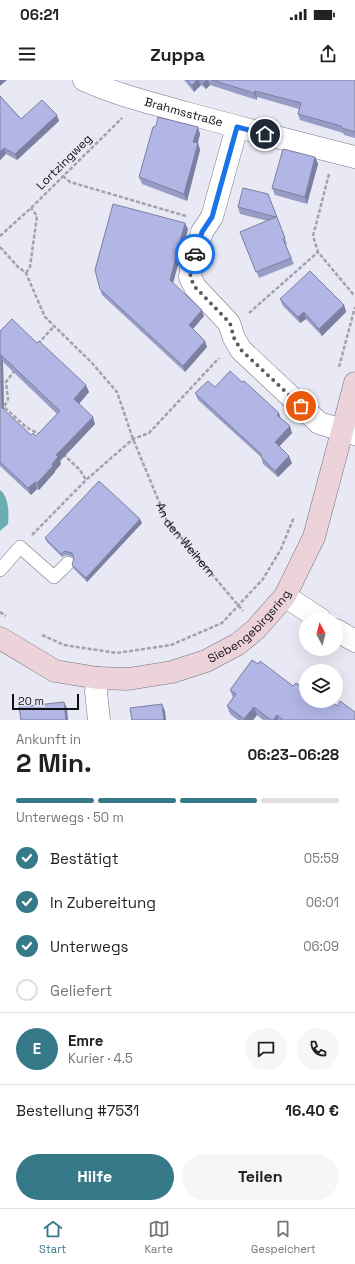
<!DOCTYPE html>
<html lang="de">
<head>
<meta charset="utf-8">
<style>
	:root { --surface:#fff; --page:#f6f6f6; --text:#222; --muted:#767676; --line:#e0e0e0; --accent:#367a89 }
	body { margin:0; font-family:"Space Grotesk",sans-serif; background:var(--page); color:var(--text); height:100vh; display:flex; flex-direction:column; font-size:15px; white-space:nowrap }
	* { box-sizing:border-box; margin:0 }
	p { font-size:13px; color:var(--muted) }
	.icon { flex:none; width:22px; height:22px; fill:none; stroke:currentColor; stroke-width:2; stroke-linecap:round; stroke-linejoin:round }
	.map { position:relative; height:640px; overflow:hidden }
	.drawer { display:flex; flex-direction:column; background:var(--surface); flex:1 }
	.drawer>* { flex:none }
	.needle { width:26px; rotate:353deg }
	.controls { position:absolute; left:299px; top:532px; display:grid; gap:8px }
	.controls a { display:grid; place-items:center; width:44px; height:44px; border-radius:50%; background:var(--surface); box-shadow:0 4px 16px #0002; font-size:20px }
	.scale { position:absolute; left:12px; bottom:10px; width:67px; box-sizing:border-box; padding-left:4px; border:2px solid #0f1013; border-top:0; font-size:11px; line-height:14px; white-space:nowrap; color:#0f1013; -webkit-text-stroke:3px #e8e9f5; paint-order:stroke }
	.pin { position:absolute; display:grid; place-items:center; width:34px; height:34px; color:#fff; margin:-17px; border:2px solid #fff; border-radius:50%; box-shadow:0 1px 4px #0007 }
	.courier { position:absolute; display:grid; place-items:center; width:40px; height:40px; margin:-20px; border:3px solid #1a73e8; border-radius:50%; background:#fff; color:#222; box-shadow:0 1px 5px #0007 }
	.summary em { font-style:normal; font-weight:700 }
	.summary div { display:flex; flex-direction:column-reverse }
	.summary { display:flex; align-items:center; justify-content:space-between; height:68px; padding:0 16px }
	h1 { font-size:26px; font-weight:700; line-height:30px }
	.bar { display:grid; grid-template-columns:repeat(4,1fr); gap:6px 4px; align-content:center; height:48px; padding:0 16px }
	.bar i { height:5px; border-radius:3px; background:var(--line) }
	.bar .current { background:var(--accent) }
	.bar p { grid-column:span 4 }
	.line { display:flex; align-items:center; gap:10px; padding:0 16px; border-top:1px solid var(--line) }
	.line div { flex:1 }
	.round { display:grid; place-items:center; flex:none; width:42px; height:42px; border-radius:21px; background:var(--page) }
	ol { padding:0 16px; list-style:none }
	li { display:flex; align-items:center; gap:12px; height:44px }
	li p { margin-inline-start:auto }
	li .icon { padding:4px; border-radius:50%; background:var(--accent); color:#fff; stroke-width:4 }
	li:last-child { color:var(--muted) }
	li i { width:22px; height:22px; border:2px solid var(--line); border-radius:50% }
	.action { display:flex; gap:8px; margin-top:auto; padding:8px 16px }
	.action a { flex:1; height:46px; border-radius:24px; background:var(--accent); color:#fff; font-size:16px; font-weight:700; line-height:46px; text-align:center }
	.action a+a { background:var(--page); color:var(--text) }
	.status { display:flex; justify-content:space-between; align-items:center; height:28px; padding:0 20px; background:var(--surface); direction:ltr }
	.status svg { height:11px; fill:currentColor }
	header { display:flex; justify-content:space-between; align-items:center; height:52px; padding:0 16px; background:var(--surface); font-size:18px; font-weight:700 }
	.tab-bar { display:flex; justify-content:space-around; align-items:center; height:56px; border-top:1px solid var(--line); background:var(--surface); font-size:11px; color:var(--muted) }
	.tab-bar a { display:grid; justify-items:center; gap:2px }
	.tab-bar .current { color:var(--accent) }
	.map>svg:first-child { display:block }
	.water { fill:#6cadb2 }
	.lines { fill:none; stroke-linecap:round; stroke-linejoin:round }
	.lane-casing { stroke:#74757f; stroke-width:14 }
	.street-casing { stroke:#74757f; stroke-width:23 }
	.secondary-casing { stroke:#74757f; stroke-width:23 }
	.path { stroke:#a1a2ac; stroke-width:2.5; stroke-dasharray:4 2; stroke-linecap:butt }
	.lane { stroke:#fff; stroke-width:13 }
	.street { stroke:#fff; stroke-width:22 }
	.secondary { stroke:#ecd3d9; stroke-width:22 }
	.wall { fill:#989dc5; fill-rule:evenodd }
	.shaded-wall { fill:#7c7fa0 }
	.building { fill:#b1b6e5; stroke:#7c7fa0; fill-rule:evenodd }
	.done { stroke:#5b5c62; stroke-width:4; stroke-dasharray:0 7.2 }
	.route { stroke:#1a73e8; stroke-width:5 }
	.labels { text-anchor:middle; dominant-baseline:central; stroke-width:3; stroke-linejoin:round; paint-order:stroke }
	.street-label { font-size:12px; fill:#0f1013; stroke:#e8e9f5 }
</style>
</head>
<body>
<div class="status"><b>06:21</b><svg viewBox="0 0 49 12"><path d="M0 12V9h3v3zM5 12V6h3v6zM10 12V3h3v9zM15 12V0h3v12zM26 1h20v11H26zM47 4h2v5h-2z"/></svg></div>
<header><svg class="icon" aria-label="menu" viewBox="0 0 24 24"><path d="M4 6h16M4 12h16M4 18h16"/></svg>Zuppa<svg class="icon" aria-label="share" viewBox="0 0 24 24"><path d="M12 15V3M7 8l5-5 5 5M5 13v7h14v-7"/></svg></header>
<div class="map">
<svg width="355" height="640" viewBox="0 0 355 640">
	<rect width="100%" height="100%" fill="#e8e9f5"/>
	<path class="water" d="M0 410C9 417 9 433 8 444L0 451Z"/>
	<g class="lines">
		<defs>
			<path id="lane" d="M0 490 20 467 54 497 68 483"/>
			<g id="street">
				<path id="s2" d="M84 0C117 15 152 23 186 33 242 48 299 63 355 77"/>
				<path d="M237 47 212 137 202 152 191 189 190 197 195 207 229 243 234 258 241 270 319 343 355 354"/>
				<path d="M285 516 320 539"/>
				<path d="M336 550 355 561"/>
				<path d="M98 598 96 612 99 640"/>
			</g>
			<g id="secondary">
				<path id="s3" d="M0 558 55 591 98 598 128 599 172 592 206 581 238 564 256 549 285 516 314 457 355 303"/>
			</g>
		</defs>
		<use href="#lane" class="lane-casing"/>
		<use href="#street" class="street-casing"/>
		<use href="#secondary" class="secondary-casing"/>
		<g class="path">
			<path d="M329 94 313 156 318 172 353 214 355 215"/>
			<path d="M63 96 70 102 186 136"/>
			<path d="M0 156 31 128 122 38"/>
			<path id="s1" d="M0 167 18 187 26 193 45 237 91 282 117 312 133 359 167 441 243 531"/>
			<path d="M26 193 30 187 37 136 31 128"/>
			<path d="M249 233 318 172"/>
			<path d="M38 264 54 246"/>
			<path d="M339 287 355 227"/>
			<path d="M15 290 6 302 8 319 4 327 26 347 41 355"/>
			<path d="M63 374 80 390 86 400"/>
			<path d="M32 455 86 400 133 359 149 353 219 278"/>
			<path d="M0 532 6 536"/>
			<path d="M42 555 64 565 117 573 171 565 222 543 263 499 281 469 294 437"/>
		</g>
		<use href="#lane" class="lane"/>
		<use href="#street" class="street"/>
		<use href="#secondary" class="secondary"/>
	</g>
	<path class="wall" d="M184 0H355V58L344 55 343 53 300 40 298 34 299 29 257 17V20L210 5 206 9 201 5 194 12Z
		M0 16 21 39 59 41 17 80 6 74 0 80Z
		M200 54 198 63 200 70 187 121 142 104 139 97Z
		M315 77 318 84 307 124 275 115 272 108Z
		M268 114 285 158 287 164 286 165 294 184 259 198 242 158 268 141 240 134 238 127Z
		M188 149 173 203 204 236 193 249 207 267 185 292 102 215 100 209Z
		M280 219 344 225 346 232 322 256 306 239 300 243 283 226Z
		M0 251 89 312 79 324 95 344 60 381 61 384 55 391V392L39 410 37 409 31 415 0 386ZM3 282 57 334 36 356 31 355 4 330Z
		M242 302 281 339 292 353 279 366 292 383 278 397 263 384 261 377 198 320 195 313 215 307Z
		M142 443 87 502 74 489 72 485 74 478 73 477 66 475 62 477 47 462 45 458Z
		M230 610 306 621 355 640H263L257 635 253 640H238L230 634 227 626 233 618Z"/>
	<path class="shaded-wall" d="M0 0H7L0 6Z
		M197 0H199L201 5 194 12 192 5Z
		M206 0H208L210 5 206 9 203 3Z
		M255 11 257 17V20L254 13Z
		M57 35 59 41 17 80 15 74Z
		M198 47 200 54 196 69 193 62Z
		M198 63 200 70 187 121 184 114Z
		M4 68 6 74 0 80V72Z
		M315 77 318 84 307 124 305 117Z
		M185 143 188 149 172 206 170 200Z
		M344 225 346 232 322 256 319 249Z
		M202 230 204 236 191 251 189 245Z
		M304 232 306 239 300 243 298 237Z
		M205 261 207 267 185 292 183 286Z
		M1 275 3 282 4 335 2 328Z
		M86 305 89 312 77 326 74 319Z
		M279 333 281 339 277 335Z
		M93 337 95 344 60 381 61 384 55 391V392L39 410 37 403 52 384 56 375Z
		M290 346 292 353 277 369 275 362Z
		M289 376 292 383 278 397 275 391Z
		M35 402 37 409 31 415 28 408Z
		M140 439 142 443 87 502 86 498Z
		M64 622 67 628 68 640H66Z
		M162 624 165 631 166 640H164Z
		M254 627 257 635 253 640H245L244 639Z
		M277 635 278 640H273Z"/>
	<path class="building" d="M187 0H197L192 5Z
		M201 0H206L203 3Z
		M212 0H355V52L342 48 341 46 298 34 301 23 255 11 254 13Z
		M0 16 21 39 42 20 57 35 15 74 4 68 0 72Z
		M158 37 198 47 193 62 198 63 184 114 139 97 153 47 156 46Z
		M283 69 315 77 305 117 272 108Z
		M243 108 268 114 285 158 283 159 291 178 256 192 240 152 276 137 238 127Z
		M113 124 185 143 170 200 202 230 189 245 205 261 183 286 100 209 95 190Z
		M310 191 344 225 319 249 304 232 298 237 280 219Z
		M12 239 37 263 39 261 86 305 74 319 93 337 56 375 58 377 52 384 53 386 37 403 35 402 28 408 0 382V251ZM1 275 60 331 36 356 33 353 31 355 2 328Z
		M230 291 242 302 244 301 279 333 277 335 290 346 275 362 289 376 275 391 261 377 262 375 195 313 208 301 215 307Z
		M99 401 140 439 86 498 72 485 74 478 72 473 65 471 61 474 45 458Z
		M252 580 258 584 260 581 293 606 296 603 306 610V621H330L337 626 340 621 355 632V640H283L277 635 273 640H271L254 627 244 639 227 626 236 614 230 610Z
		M64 622 66 640H21L19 627Z
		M162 624 164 640H132L130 628Z"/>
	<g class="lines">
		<path class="done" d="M195 174 190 197 195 207 230 243 234 258 241 270 301 326"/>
		<path class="route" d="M195 174 202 152 212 137 237 47 265 54"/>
	</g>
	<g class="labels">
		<g class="street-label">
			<text stroke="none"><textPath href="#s2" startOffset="105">Brahmsstraße</textPath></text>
			<text transform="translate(64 82) rotate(-45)">Lortzingweg</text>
			<text stroke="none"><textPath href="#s1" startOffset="353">An den Weihern</textPath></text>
			<text stroke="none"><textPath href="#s3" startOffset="274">Siebengebirgsring</textPath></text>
		</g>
	</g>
</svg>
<div class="controls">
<a><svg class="needle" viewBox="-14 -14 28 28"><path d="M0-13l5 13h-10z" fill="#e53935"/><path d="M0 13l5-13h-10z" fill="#767676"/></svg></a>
<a><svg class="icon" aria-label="layers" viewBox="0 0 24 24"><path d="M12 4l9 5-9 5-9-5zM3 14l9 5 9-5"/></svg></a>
</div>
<div class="scale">20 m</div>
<div class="pin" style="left:301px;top:326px;background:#ea580c"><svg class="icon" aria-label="bag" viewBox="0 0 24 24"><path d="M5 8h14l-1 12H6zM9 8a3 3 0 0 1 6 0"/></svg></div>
<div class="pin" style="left:265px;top:54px;background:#1f2937"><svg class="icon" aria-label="home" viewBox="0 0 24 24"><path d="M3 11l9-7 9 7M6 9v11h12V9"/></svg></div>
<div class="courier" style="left:195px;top:174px"><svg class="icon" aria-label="car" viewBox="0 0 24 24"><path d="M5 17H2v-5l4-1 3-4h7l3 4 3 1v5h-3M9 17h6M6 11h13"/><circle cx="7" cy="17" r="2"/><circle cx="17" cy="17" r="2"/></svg></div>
</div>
<section class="drawer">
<div class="summary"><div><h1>2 Min.</h1><p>Ankunft in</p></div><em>06:23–06:28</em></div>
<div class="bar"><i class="current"></i><i class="current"></i><i class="current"></i><i></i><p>Unterwegs · 50 m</p></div>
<ol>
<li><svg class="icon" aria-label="check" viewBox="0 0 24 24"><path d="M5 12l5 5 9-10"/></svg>Bestätigt<p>05:59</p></li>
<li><svg class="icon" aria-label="check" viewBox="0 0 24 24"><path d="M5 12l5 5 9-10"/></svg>In Zubereitung<p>06:01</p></li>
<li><svg class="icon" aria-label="check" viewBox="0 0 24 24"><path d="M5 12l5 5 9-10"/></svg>Unterwegs<p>06:09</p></li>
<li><i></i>Geliefert</li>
</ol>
<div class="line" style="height:72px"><b class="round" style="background:var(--accent);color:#fff">E</b><div><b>Emre</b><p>Kurier · 4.5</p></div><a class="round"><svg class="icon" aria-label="chat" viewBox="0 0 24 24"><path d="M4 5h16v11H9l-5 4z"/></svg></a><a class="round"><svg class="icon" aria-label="phone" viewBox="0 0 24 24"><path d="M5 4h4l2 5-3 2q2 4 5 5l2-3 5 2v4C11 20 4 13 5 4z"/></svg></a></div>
<div class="line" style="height:52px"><div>Bestellung #7531</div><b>16.40 €</b></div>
<div class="action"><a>Hilfe</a><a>Teilen</a></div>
</section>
<nav class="tab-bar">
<a class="current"><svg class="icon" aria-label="home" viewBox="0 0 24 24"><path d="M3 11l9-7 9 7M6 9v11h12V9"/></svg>Start</a>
<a><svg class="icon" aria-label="map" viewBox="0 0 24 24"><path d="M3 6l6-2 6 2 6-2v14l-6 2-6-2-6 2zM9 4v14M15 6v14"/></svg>Karte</a>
<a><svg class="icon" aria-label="saved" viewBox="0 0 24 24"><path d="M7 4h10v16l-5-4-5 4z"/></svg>Gespeichert</a>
</nav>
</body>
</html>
